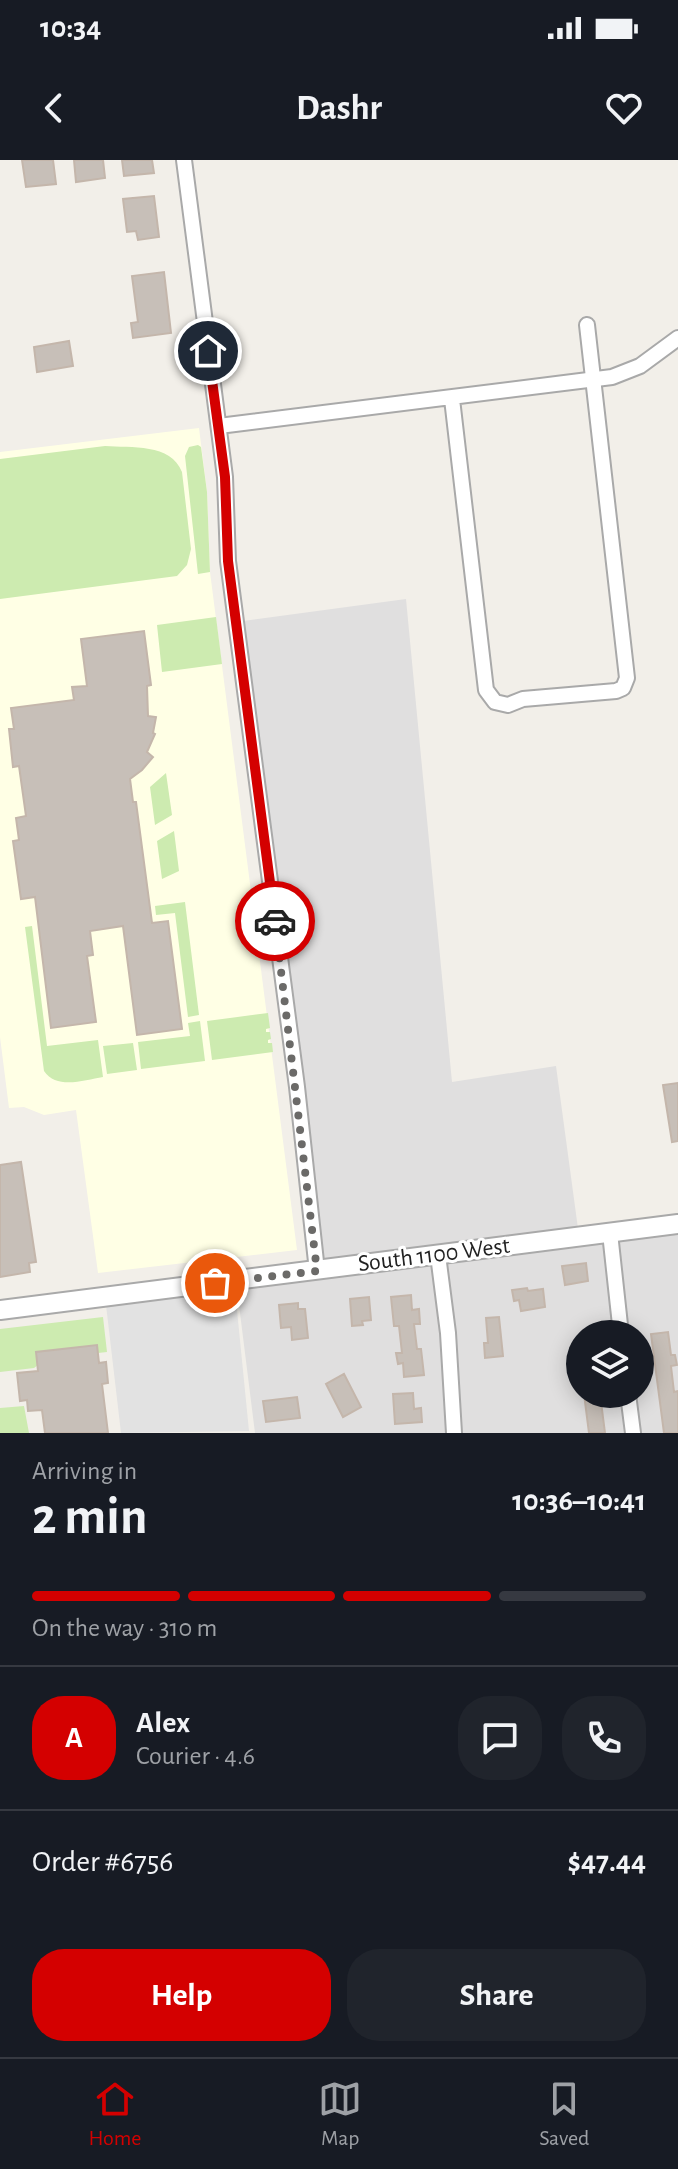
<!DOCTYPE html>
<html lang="en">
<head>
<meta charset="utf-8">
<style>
	:root { --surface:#171b24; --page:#20242c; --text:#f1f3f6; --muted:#9ea1a6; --line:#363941; --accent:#d40000 }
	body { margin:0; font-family:"Alegreya Sans",sans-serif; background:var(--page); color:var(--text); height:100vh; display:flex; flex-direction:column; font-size:30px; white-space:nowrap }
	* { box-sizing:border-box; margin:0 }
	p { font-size:26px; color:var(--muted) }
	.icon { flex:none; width:44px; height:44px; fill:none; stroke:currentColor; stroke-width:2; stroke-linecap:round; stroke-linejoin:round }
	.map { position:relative; height:1273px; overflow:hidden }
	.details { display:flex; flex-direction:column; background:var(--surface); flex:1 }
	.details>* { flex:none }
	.controls { position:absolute; left:566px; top:1160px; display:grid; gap:16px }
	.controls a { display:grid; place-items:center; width:88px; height:88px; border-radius:50%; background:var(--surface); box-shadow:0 4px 20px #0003; font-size:40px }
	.pin { position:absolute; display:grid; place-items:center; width:68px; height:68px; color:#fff; margin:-34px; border:4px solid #fff; border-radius:50%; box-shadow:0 2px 8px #0007 }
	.courier { position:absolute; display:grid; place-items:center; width:80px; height:80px; margin:-40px; border:6px solid #d40000; border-radius:50%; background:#fff; color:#222; box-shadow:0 2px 10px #0007 }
	.headline em { font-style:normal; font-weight:600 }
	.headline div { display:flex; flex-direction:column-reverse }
	.headline { display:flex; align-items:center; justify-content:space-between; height:136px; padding:0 32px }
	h1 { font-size:52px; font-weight:600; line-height:60px }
	.bar { display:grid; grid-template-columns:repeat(4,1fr); gap:12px 8px; align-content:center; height:96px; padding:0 32px }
	.bar i { height:10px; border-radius:6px; background:var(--line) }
	.bar .on { background:var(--accent) }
	.bar p { grid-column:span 4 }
	.line { display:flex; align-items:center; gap:20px; padding:0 32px; border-top:2px solid var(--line) }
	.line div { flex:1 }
	.round { display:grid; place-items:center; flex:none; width:84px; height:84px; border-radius:32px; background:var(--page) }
	.action { display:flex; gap:16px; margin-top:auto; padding:16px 32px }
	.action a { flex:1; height:92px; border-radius:32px; background:var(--accent); color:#fff; font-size:32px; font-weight:600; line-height:92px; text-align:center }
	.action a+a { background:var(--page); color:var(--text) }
	.status { display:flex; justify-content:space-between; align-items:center; height:56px; padding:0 40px; background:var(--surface); direction:ltr }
	.status svg { height:22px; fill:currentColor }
	header { display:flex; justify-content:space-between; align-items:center; height:104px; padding:0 32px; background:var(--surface); font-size:36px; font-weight:600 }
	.tabs { display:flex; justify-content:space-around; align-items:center; height:112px; border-top:2px solid var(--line); background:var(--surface); font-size:22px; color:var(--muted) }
	.tabs a { display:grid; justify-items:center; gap:4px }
	.tabs .on { color:var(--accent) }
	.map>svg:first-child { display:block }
	.residential { fill:#e0dfdf; fill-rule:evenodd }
	.education { fill:#ffffe5 }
	.grass { fill:#cdebb0 }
	.parking { fill:#e2e2e2 }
	.building { fill:#c7bfb8; stroke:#c4b6ab; stroke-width:2 }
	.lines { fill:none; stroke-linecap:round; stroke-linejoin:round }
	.minor-casing { stroke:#a9a9a9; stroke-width:18 }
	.tertiary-casing { stroke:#a9a9a9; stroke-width:22 }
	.minor { stroke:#fff; stroke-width:14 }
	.tertiary { stroke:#fff; stroke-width:18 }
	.done { stroke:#6b6a68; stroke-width:8; stroke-dasharray:0 14.4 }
	.route { stroke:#d40000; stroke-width:10 }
	.labels { text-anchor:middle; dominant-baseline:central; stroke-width:6; stroke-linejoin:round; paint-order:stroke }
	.street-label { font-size:24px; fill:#222; stroke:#fff }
</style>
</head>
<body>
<div class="status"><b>10:34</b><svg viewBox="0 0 49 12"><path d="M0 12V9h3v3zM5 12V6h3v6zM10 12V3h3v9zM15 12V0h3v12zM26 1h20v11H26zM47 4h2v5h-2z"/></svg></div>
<header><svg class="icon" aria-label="back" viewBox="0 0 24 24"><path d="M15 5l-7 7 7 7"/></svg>Dashr<svg class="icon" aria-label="heart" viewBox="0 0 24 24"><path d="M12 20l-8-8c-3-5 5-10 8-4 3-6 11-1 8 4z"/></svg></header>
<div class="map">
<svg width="678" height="1273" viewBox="0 0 678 1273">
	<rect width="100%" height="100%" fill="#f2efe9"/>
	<path class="residential" d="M406 439 452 922 556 906 579 1076 678 1064V1273H255L236 1121 316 1111 236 462ZM580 1174H640V1234H580Z"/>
	<path class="education" d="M199 268 207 332 210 412 297 1090 98 1113 76 950 44 955 24 947 9 948 0 877V292Z"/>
	<path class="grass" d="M198 285 201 287 207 332 210 412 198 414 185 296 189 287Z
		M105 286C131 288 171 283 182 312L191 389 187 405 177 416 0 439V299Z
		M216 457 222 504 162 512 157 465Z
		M166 613 172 655 155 665 150 627Z
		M174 671 179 711 162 719 157 681Z
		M185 742 199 855 188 857 175 753 156 755 155 746Z
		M32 766 47 886 98 880 103 917C84 920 57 930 44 911L25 767Z
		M268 853 270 868 266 869V872H270L271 879 268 880V883H272L273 892 212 900 207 861Z
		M200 861 205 901 141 909 138 882 190 876 188 863Z
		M133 883 137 910 107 914 103 886Z
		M103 1157 107 1192 98 1193 97 1185 37 1192 38 1205 34 1208 0 1212V1169Z
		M24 1246 29 1273H0V1248Z"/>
	<path class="parking" d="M235 1130 249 1271 121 1273 106 1145Z"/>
	<path class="building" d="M22 0H53L56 24 26 27Z
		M74 0H103L105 18 76 22Z
		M122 0H152L154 13 124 16Z
		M154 36 159 77 138 80 136 71 127 72 123 39Z
		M164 112 171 173 133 178 131 163 138 162 132 116Z
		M69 181 73 206 37 212 34 187Z
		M144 471 151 525 147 526 148 556 156 557 153 573 155 574 147 592 153 597 142 610 130 619 133 642H136L152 763 168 761 182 869 137 875 123 766 90 771 93 795 87 796 96 862 51 868 35 737 21 739 13 681 19 680 16 658 26 656 19 606 13 607 9 569H14L11 548 74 540 72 527 87 526 81 479Z
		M678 923V981L672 982 663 925Z
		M21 1002 36 1102 29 1103 30 1112 0 1117V1005Z
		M586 1103 588 1121 565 1125 562 1106Z
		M527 1128 528 1131 543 1129 545 1147 521 1151 519 1140 514 1141 512 1130Z
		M411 1135 412 1150 419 1149 420 1164H414L417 1189H421L424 1215 404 1217 403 1203 398 1204 396 1193H402L399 1166H394L391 1137Z
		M369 1137 371 1160 362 1161 363 1165 352 1166 350 1139Z
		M298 1143V1149H305L308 1178 292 1180 291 1167 281 1168 279 1145Z
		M499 1157 503 1196 485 1198 484 1183H488L486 1158Z
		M668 1172 671 1195H675L677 1205 671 1206 674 1232 678 1231V1273H664L651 1174Z
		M97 1185 99 1203 106 1202 108 1223 102 1224 108 1273H45L42 1250 28 1251 27 1240 20 1241 17 1213 38 1211 36 1192Z
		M344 1214 361 1247 343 1257 326 1224Z
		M413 1233 414 1249 421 1248 422 1262 395 1264 393 1234Z
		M584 1234H600L605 1273H589Z
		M297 1237 300 1258 266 1262 263 1241Z"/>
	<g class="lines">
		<defs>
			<path id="minor" d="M184 0 225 317 228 401 297 927 317 1111
				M452 239 486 530 495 542 508 545 523 539 616 531 623 528 627 518 587 165
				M219 266 612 217 640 206 678 178
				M610 1073 621 1174
				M438 1095 448 1173 454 1273
				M628 1234 633 1273"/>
			<path id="tertiary" d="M0 1150 678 1064"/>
		</defs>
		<use href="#minor" class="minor-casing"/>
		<use href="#tertiary" class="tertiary-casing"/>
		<use href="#minor" class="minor"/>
		<use href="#tertiary" class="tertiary"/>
	</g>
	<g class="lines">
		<path class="done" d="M215 1123 317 1111 275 761"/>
		<path class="route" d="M208 191 225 317 228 401 275 761"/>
	</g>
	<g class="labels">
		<g class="street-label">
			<text transform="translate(434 1095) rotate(-7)">South 1100 West</text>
		</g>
	</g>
</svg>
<div class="controls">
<a><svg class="icon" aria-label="layers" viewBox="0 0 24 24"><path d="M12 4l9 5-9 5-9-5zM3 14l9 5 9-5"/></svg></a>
</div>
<div class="pin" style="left:215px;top:1123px;background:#ea580c"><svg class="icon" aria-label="bag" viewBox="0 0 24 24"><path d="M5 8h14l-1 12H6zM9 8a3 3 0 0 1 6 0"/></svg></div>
<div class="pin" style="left:208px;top:191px;background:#1f2937"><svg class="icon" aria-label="home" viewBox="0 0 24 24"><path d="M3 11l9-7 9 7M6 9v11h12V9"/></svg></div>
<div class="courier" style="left:275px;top:761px"><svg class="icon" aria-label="car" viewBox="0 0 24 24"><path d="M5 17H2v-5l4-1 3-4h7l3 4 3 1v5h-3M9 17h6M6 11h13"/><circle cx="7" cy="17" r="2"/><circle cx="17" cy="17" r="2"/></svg></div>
</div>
<section class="details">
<div class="headline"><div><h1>2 min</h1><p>Arriving in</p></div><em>10:36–10:41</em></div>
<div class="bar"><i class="on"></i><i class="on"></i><i class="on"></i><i></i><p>On the way · 310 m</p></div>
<div class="line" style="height:144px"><b class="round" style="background:var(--accent);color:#fff">A</b><div><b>Alex</b><p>Courier · 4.6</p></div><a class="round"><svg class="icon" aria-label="chat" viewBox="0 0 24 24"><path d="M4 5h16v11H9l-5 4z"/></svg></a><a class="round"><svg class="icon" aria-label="phone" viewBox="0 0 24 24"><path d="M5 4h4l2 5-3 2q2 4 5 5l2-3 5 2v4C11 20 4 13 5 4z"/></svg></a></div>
<div class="line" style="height:104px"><div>Order #6756</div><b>$47.44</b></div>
<div class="action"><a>Help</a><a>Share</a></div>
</section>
<nav class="tabs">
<a class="on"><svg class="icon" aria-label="home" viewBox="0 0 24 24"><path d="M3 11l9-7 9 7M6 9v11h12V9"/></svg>Home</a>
<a><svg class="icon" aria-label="map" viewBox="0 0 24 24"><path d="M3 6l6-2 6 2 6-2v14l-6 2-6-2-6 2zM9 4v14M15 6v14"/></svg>Map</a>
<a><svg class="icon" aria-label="saved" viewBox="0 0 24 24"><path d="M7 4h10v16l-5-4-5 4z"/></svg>Saved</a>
</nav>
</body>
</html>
